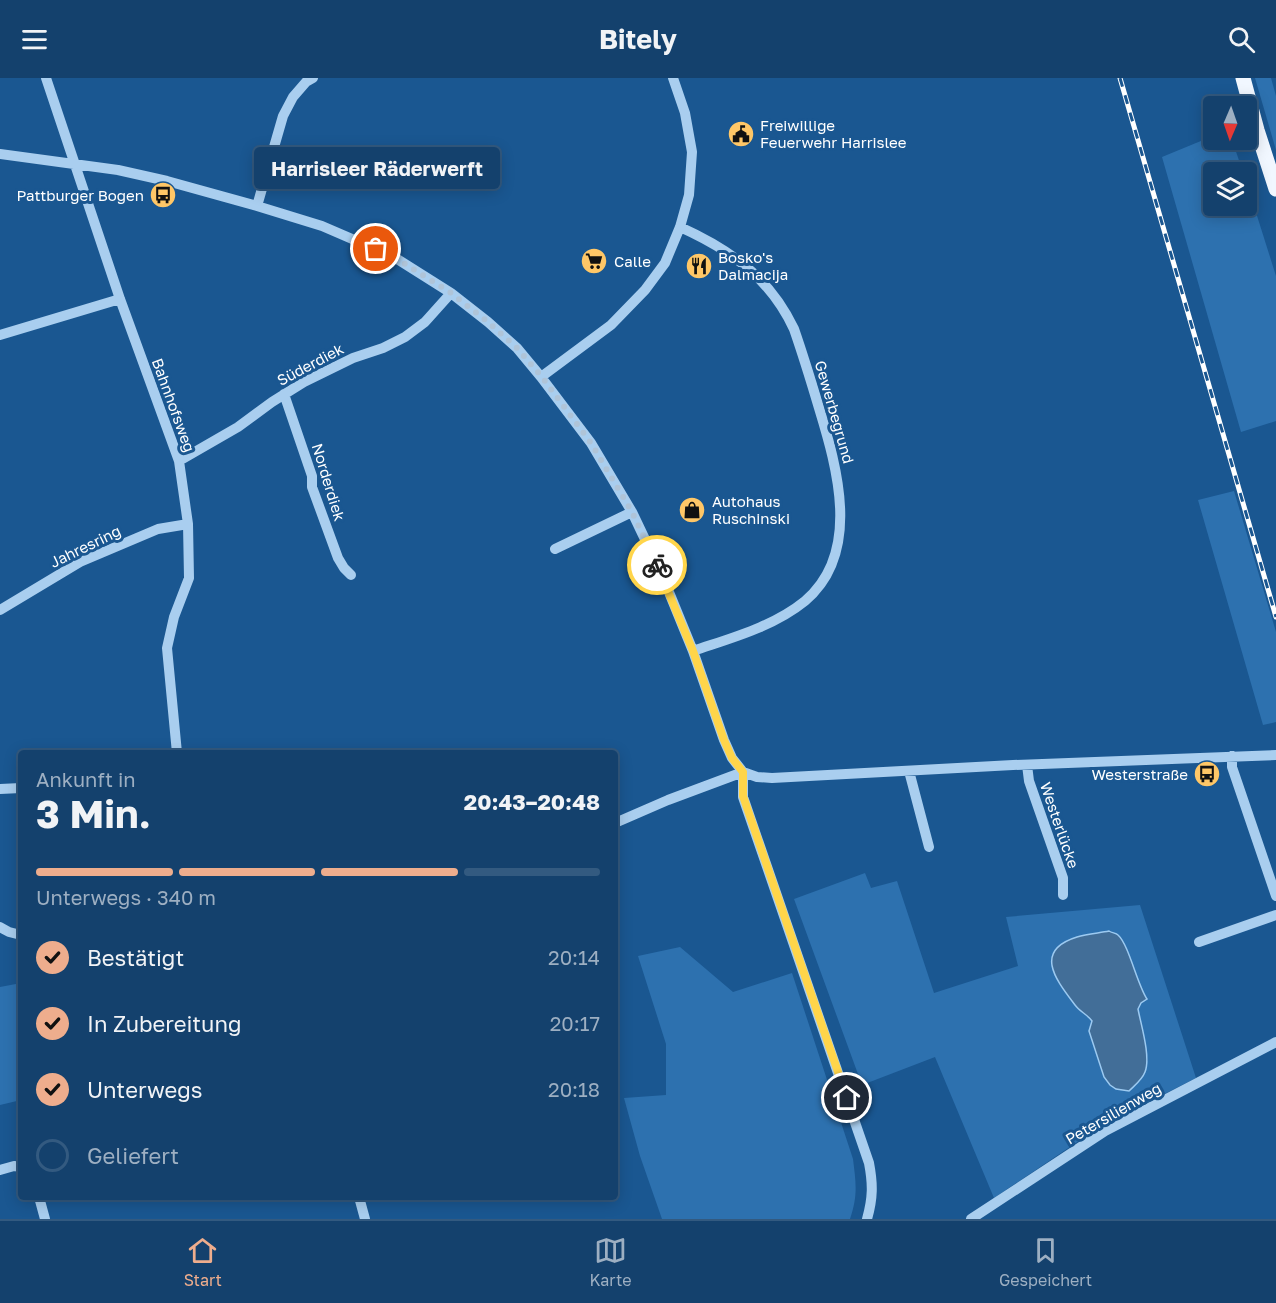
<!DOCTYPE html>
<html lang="de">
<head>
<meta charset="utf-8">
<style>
	:root { --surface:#14416d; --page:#214c75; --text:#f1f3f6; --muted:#9dafc2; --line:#335a80; --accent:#eead8d }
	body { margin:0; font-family:"Golos Text",sans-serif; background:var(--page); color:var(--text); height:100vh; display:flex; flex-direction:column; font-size:22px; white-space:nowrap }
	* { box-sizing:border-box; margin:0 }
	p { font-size:20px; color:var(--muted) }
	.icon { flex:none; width:33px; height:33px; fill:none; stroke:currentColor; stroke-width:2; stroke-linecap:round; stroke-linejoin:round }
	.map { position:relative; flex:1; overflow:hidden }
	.side { position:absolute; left:18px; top:672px; width:600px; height:450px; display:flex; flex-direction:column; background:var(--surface); border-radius:6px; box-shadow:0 3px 15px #0003,0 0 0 2px var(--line) }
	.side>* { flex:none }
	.needle { width:39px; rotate:182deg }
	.buttons { position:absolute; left:1203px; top:18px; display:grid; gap:12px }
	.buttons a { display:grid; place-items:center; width:54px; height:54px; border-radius:6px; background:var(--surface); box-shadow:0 3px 15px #0003,0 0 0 2px var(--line); font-size:30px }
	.pin { position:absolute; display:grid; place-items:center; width:51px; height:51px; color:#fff; margin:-26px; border:3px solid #fff; border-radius:50%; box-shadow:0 2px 6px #0007 }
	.courier { position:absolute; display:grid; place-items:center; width:60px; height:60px; margin:-30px; border:4px solid #ffd54a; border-radius:50%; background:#fff; color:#222; box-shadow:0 2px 8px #0007 }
	.bubble { position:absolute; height:42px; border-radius:6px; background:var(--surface); box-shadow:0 3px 15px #0003,0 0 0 2px var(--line); font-size:20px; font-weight:700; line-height:42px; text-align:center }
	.summary em { font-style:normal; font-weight:700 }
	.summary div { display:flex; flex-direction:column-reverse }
	.summary { display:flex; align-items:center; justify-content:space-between; height:102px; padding:0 18px }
	h1 { font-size:39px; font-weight:700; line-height:45px }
	.bar { display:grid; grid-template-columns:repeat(4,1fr); gap:9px 6px; align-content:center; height:72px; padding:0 18px }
	.bar i { height:8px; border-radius:4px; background:var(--line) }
	.bar .current { background:var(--accent) }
	.bar p { grid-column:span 4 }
	ol { padding:0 18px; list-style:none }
	li { display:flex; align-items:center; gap:18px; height:66px }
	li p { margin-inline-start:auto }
	li .icon { padding:6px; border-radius:50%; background:var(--accent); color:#111; stroke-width:4 }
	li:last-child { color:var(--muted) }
	li i { width:33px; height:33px; border:3px solid var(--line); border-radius:50% }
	header { display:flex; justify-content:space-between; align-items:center; height:78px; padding:0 18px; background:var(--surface); font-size:27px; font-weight:700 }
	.dock { display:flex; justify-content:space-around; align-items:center; height:84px; border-top:2px solid var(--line); background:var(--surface); font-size:16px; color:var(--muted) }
	.dock a { display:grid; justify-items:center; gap:3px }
	.dock .current { color:var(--accent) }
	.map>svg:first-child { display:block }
	.green { fill:#2d71af; fill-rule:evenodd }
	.water { fill:#426e98; stroke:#9ccaf1; stroke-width:1.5 }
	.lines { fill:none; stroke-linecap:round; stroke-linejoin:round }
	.minor { stroke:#a9ceef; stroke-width:10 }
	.major { stroke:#f1f7ff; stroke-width:15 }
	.rail-casing { stroke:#fff; stroke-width:5 }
	.rail { stroke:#1a5791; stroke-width:3; stroke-dasharray:9; stroke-linecap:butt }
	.done { stroke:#afc4d8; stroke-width:6; stroke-dasharray:0 10.8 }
	.route { stroke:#ffd54a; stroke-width:8 }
	.labels { text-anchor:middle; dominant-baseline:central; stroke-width:6; stroke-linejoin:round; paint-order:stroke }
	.poi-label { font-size:15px; fill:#fff; stroke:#1a5791; text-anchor:start }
	.street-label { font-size:15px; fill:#fff; stroke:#1a5791 }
</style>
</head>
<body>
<header><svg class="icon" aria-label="menu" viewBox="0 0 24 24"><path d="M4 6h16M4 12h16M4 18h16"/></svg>Bitely<svg class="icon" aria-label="search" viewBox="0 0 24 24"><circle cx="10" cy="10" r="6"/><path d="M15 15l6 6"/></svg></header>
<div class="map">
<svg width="1276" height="1141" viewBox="0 0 1276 1141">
	<rect width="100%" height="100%" fill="#1a5791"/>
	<path class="green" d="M1255 0H1271L1276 18V72Z
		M1213 58 1214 62H1232L1243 94H1214V128H1246L1247 106 1276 198V343L1241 354 1162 79Z
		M1234 413 1276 554V644L1263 647 1198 422Z
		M865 795 871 810 897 803 934 915 1018 888 1006 839 1140 827 1196 1000 1101 1048 994 1120 935 979 862 1007 794 821ZM1109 853 1147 921 1141 925 1138 931 1148 983 1092 943 1057 869 1076 859Z
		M680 869 733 914 792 895 853 1081C856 1105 858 1118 850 1141H662L640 1078 624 1020 666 1017V966L638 878Z
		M21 905V1022L0 1027V909Z"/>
	<path class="water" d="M1109 853C1112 855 1116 855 1118 857 1129 867 1137 906 1147 921L1141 925 1138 931C1141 947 1151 979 1145 994 1142 1002 1135 1007 1129 1013L1116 1011 1110 1007 1104 999 1089 953 1092 943C1087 936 1080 934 1075 927 1057 903 1032 873 1077 859 1087 856 1099 855 1109 853Z"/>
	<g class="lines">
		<path class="minor" d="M46 0 120 221 179 383 188 446 189 500 174 539 167 570 177 675
			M0 76 118 92 167 103 257 128 322 148 394 179 451 215 488 244 517 270 541 299 591 365 632 434 662 497 693 573 724 662 732 680 743 694
			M257 128 283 38 293 19 306 4 313 0
			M680 149C731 172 770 200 794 251 803 277 811 303 819 330 837 389 862 475 805 523 773 549 731 560 693 573
			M0 257 120 221
			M541 299 611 247 645 212 665 185 680 149 689 117 692 74 685 35 673 0
			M284 316 312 398V409L338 480 344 490 351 497
			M179 383 238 349 272 324 304 304 353 280 383 270 405 259 425 244 451 215
			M555 471 632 434
			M0 532 80 484 158 451 188 446
			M1232 678V689L1276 818
			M1027 687 1029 703 1063 800V817
			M909 693 929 769
			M743 694V719L869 1085C873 1106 873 1120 867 1141
			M0 711 21 710
			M615 745 668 722 743 694 757 699 772 700 1013 687 1276 677
			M0 849 9 854 21 857
			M1199 864 1276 837
			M0 1092 14 1088 21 1089
			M39 1119 45 1141
			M359 1119 365 1141
			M971 1141 1105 1053 1276 964"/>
		<path class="major" d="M1243 0 1257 52 1276 111"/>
		<defs>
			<path id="rail" d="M1120 0 1276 539"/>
		</defs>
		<use href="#rail" class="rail-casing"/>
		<use href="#rail" class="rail"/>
	</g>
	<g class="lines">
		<path class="done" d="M376 171 394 179 451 215 488 244 517 270 542 299 591 365 632 434 657 487"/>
		<path class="route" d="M657 487 693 573 724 662 732 680 743 694V718L847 1020"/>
	</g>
	<defs>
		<symbol id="civic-disc" viewBox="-11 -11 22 22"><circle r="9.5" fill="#ffc767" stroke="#1a5791"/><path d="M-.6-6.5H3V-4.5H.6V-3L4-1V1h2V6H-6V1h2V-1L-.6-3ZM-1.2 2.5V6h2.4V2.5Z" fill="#111"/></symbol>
		<symbol id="bus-disc" viewBox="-11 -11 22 22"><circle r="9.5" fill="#ffc767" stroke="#1a5791"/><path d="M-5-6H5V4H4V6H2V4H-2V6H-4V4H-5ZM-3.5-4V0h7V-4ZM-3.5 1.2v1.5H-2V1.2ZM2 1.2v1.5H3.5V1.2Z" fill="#111"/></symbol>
		<symbol id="supermarket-disc" viewBox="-11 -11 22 22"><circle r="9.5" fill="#ffc767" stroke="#1a5791"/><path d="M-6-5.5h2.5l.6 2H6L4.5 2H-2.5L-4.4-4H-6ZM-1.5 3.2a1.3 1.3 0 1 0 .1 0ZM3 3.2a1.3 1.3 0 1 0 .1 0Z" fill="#111"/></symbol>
		<symbol id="restaurant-disc" viewBox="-11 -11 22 22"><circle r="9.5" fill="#ffc767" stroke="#1a5791"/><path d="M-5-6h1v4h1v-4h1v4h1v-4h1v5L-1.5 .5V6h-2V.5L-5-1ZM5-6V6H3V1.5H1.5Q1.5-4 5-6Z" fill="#111"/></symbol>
		<symbol id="shop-disc" viewBox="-11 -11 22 22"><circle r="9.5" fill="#ffc767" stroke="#1a5791"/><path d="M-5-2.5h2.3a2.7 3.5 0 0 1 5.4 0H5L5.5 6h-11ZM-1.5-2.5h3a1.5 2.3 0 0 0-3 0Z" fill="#111"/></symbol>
	</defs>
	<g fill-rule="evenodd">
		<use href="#civic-disc" x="726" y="41" width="30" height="30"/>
		<use href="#bus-disc" x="148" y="102" width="30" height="30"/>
		<use href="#supermarket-disc" x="579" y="168" width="30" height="30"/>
		<use href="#restaurant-disc" x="684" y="173" width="30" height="30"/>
		<use href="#shop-disc" x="677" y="417" width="30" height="30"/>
		<use href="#bus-disc" x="1192" y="681" width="30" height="30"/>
	</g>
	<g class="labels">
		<g class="poi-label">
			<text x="760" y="47">Freiwillige<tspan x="760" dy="17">Feuerwehr Harrislee</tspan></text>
			<text x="144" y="117" text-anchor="end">Pattburger Bogen</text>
			<text x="718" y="179">Bosko's<tspan x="718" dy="17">Dalmacija</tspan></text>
			<text x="614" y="183">Calle</text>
			<text x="712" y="423">Autohaus<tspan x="712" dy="17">Ruschinski</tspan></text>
			<text x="1188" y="696" text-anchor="end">Westerstraße</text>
		</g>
		<g class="street-label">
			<text transform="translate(310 286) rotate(-28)">Süderdiek</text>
			<text transform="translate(174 327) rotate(70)">Bahnhofsweg</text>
			<text transform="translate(835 334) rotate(74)">Gewerbegrund</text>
			<text transform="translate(329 404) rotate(73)">Norderdiek</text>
			<text transform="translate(85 468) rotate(-26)">Jahresring</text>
			<text transform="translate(1060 747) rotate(71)">Westerlücke</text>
			<text transform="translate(1113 1035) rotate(-30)">Petersilienweg</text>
		</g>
	</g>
</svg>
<div class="buttons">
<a><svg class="needle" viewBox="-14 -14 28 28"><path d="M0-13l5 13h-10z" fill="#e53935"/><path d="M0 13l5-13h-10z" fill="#9dafc2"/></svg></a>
<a><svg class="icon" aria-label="layers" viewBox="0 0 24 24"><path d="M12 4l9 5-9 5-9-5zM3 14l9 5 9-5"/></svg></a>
</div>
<div class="pin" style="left:376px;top:171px;background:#ea580c"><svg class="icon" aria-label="bag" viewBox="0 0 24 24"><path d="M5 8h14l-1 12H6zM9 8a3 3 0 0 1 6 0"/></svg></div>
<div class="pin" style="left:847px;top:1020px;background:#1f2937"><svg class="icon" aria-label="home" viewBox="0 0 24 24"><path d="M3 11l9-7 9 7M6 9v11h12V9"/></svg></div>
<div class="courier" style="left:657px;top:487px"><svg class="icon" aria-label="bike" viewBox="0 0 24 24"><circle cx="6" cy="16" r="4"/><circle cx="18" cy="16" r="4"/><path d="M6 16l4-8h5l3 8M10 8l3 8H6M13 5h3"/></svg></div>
<div class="bubble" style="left:254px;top:69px;width:246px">Harrisleer Räderwerft</div>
<section class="side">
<div class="summary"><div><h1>3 Min.</h1><p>Ankunft in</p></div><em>20:43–20:48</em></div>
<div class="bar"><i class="current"></i><i class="current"></i><i class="current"></i><i></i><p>Unterwegs · 340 m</p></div>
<ol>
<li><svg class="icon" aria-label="check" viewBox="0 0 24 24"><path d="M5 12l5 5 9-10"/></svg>Bestätigt<p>20:14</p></li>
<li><svg class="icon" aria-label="check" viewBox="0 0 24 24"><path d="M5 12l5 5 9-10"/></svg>In Zubereitung<p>20:17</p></li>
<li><svg class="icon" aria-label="check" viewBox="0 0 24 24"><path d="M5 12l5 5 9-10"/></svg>Unterwegs<p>20:18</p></li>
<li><i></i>Geliefert</li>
</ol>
</section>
</div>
<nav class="dock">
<a class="current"><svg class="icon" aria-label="home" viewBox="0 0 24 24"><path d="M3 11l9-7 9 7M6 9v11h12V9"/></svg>Start</a>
<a><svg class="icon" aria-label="map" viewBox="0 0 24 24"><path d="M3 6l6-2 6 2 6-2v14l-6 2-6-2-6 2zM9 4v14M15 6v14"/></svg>Karte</a>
<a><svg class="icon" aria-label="saved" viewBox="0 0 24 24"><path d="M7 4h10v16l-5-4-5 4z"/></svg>Gespeichert</a>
</nav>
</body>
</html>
